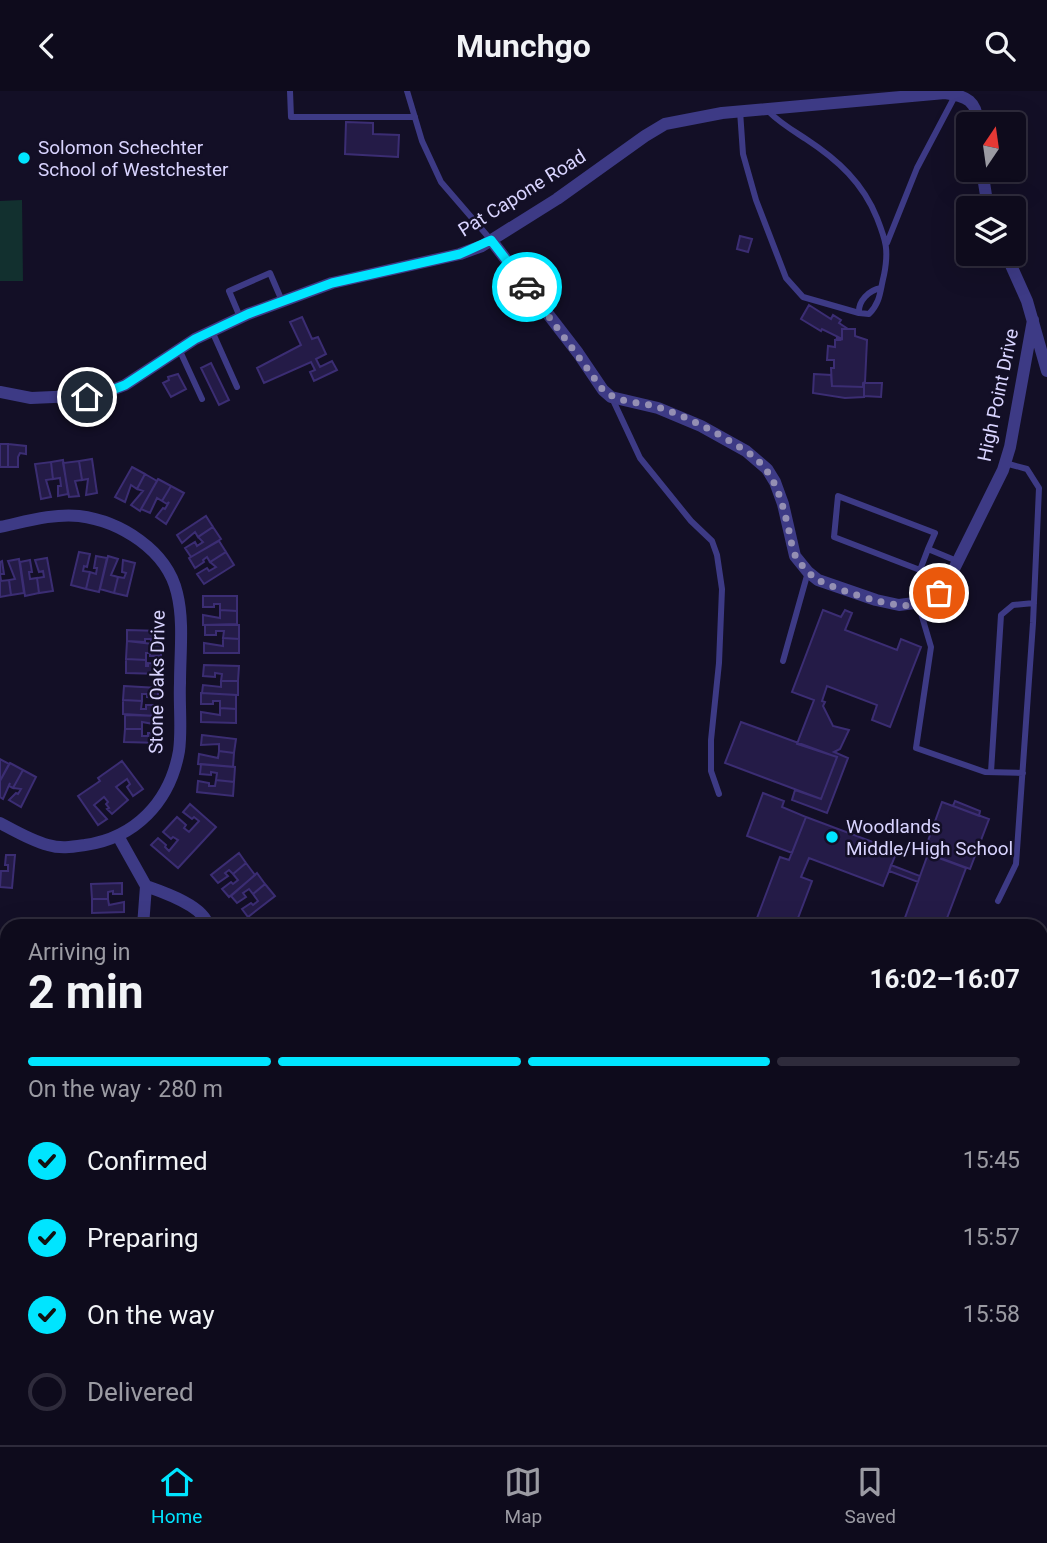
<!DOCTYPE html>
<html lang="en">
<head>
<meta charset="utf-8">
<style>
	:root { --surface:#0e0b1c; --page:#171425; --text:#f1f3f6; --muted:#9b9ba3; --line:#2e2b3b; --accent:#00e5ff }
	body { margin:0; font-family:Roboto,sans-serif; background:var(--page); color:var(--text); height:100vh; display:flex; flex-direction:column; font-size:26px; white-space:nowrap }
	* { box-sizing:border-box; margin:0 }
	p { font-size:23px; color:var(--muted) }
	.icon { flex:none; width:38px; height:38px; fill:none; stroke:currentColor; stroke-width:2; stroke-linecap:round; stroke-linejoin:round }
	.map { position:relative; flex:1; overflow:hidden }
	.sheet { position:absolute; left:0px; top:828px; width:1048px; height:527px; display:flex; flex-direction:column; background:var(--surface); border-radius:21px 21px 0 0; box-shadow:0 7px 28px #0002,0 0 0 2px var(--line) }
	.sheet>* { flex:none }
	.needle { width:46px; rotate:13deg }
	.fabs { position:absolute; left:956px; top:21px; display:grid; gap:14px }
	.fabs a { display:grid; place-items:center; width:70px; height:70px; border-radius:7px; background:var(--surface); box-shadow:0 7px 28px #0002,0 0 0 2px var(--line); font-size:35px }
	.pin { position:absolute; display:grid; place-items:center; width:60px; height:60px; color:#fff; margin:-30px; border:4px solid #fff; border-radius:50%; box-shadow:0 2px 7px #0007 }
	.courier { position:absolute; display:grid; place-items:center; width:70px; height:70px; margin:-35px; border:5px solid #00e5ff; border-radius:50%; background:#fff; color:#222; box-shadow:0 2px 9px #0007 }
	.overview em { font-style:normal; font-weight:700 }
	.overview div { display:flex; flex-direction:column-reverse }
	.overview { display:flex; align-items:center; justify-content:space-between; height:119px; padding:0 28px }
	h1 { font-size:46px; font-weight:700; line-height:52px }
	.bar { display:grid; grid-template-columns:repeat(4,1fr); gap:10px 7px; align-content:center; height:84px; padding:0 28px }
	.bar i { height:9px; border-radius:5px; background:var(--line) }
	.bar .selected { background:var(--accent) }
	.bar p { grid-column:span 4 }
	ol { padding:0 28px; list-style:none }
	li { display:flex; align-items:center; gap:21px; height:77px }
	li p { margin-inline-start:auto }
	li .icon { padding:7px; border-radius:50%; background:var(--accent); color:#111; stroke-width:4 }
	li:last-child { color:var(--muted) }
	li i { width:38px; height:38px; border:4px solid var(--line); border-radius:50% }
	header { display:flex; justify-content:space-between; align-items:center; height:91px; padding:0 28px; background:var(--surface); font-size:32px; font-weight:700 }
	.dock { display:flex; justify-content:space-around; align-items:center; height:98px; border-top:2px solid var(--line); background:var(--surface); font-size:19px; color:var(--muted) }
	.dock a { display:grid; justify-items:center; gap:4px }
	.dock .selected { color:var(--accent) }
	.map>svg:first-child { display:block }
	.green { fill:#12302f }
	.building { fill:#241b47; stroke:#3b2d73; stroke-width:2 }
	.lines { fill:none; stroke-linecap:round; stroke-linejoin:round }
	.service { stroke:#3d3a85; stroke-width:6 }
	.minor { stroke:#3d3a85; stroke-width:12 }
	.done { stroke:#948fb3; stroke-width:7; stroke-dasharray:0 12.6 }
	.route { stroke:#00e5ff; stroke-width:9 }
	.poi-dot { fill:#00e5ff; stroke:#130f26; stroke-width:2.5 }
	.labels { text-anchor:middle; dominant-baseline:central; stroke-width:5; stroke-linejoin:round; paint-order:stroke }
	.poi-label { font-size:19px; fill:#d9d4ff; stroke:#130f26; text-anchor:start }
	.street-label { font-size:19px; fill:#d9d4ff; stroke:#130f26 }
</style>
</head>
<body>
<header><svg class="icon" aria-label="back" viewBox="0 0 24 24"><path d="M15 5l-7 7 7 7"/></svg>Munchgo<svg class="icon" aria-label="search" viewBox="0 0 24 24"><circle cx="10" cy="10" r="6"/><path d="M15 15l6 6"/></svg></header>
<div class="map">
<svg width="1047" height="1354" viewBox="0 0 1047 1354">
	<rect width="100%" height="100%" fill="#130f26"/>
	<path class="green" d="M22 109 23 190H0V110Z
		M1041 902 1047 905V1001L1041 1000Z"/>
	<path class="building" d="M346 31 373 32V43L399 44 398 66 345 63Z
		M740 145 752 148 748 161 737 158Z
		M809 214 831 228 833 224 841 229 839 232 848 238H842V248L822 238 821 240 801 228Z
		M302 226 312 248 318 246 326 263 316 268 320 276 332 270 337 279 314 290 310 281 315 279 311 271 264 292 257 277 301 254 290 231Z
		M842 238H855V245L867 249 865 291 863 292V296L832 295 831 277H834V269H827L828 255 835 256V249H839L836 247 842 248Z
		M211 272 229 309 219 314 201 277Z
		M178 283 186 298 171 306 163 292 169 289 168 286Z
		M814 283 831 284 832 295 863 296 864 292V306L845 307 813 302Z
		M864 292H882L881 306 864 305Z
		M0 353H8V376H0Z
		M8 353 26 355V363L20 362 18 366V376H8Z
		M92 368 97 402 86 404 88 388 82 389 79 370Z
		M63 369 68 403 58 405V395H61L60 387 53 388 51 371Z
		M79 370 82 389 75 390 79 405 69 406 63 372Z
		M51 371 53 388 46 389 51 406 41 408 35 373Z
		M132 376 145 383 137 398 131 394 125 411 115 406Z
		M145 383 157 390 140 420 131 414 143 400 137 398Z
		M158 388 171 395 162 410 157 407 150 422 141 418Z
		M171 395 184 402 166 433 156 426 163 417 165 418 169 411 167 413 162 410Z
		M206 425 213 436 198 446 195 441 182 452 177 444Z
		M213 436 221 448 191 466 185 457 195 451 197 455 203 451 198 446Z
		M219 450 226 461 210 471 207 466 203 469 204 471 195 477 189 467Z
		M79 461 90 463 87 476 84 475 83 480 90 481 86 498 71 494Z
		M226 461 234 474 204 493 197 483 207 477 209 480 216 476 210 471Z
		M96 465 107 467 99 501 86 498 90 481 96 483 97 477H94Z
		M108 465 118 468 111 484 118 486 114 502 100 498Z
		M47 467 53 500 39 502 37 487 44 486 43 480 39 481 35 469Z
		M19 468 24 502 11 504 9 489 15 488 8 470Z
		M30 469 32 481H29L30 488 37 487 39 502 25 505 20 471Z
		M123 469 135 472 127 505 114 502 118 486 124 487 126 482 122 481Z
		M2 470 4 483H0L1 490 9 489 11 504 0 506V471Z
		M203 505H237V520L220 519V513H214V516H203Z
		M220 519 237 520V533L203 534V524L220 527Z
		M823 519 841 526 845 519 852 522 845 539 897 559 901 548 921 556 890 636 872 629 877 614 827 595 822 610 825 611 823 615 833 635 849 639 840 658 834 661 848 667 827 722 792 709 795 699 821 708 837 666 797 653 814 609 792 601Z
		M205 534H239V548L223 547 224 540H216V544H205Z
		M127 539 161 540V551H151V548H145V551L127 550Z
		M223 547 239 548V562H204V552L223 555Z
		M127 550 161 554V565H150V562H146V569L126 568Z
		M126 568 146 569V575H148V572L161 573V583L126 582Z
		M204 574 239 575 238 590H221L222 583 215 582V586L203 585Z
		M221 590H238V604L202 602 203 594 221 596Z
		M124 595 158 597V607L147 606V603H142V610L123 609Z
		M201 602 236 604V618L220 617V610H213V613H201Z
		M123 609 142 610 141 618H146V614H158L157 625 123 623Z
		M220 617 236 618V632L201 631V621L220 624Z
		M125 624 159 625V634L142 631V638H125Z
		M741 631 837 666 821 708 725 672Z
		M125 638H142V645H148V642H161V652L124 651Z
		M202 644 236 648 234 662 219 660V653L201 654Z
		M219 660 234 662 233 676 198 673 199 663 218 667Z
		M0 668 9 673 0 690Z
		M122 670 143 698 133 705 127 696 130 693 127 688 116 696 128 709 112 723 107 718 109 717 106 713 108 711 104 706 94 714 107 728 98 734 78 705 100 690 98 687Z
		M10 672 23 679 13 697 9 695 10 692 3 708 0 706V690Z
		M201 673 235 676 234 691 216 689 217 682 211 681V684L200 683Z
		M23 679 36 686 21 716 9 709 16 702 18 703 21 698 13 697Z
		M216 689 234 691 233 705 197 701 198 690 209 692V695H215Z
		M763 702 784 710 782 716 806 726 792 762 747 745Z
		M955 710 980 720 979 725 953 715Z
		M942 711 989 728 970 778 924 761Z
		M190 713 216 736 178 777 151 754 158 747 166 754 165 756 169 760 178 749 173 746 171 748 163 741 177 726 186 734 184 737 189 741 199 730 194 726 192 728 183 721Z
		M806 726 897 760 883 795 809 767 801 786 812 790 795 835H754L780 766 789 769Z
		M239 762 246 772 233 783 229 779 225 782 228 785 218 792 211 784Z
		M928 763 966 777 944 835H902Z
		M6 764H15L12 797 0 796 1 780H8V774H5Z
		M246 772 255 784 229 806 222 798 231 791 233 793 238 789 233 783Z
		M891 774 920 785 918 791 889 780Z
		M257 782 265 793 253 803 249 798 243 802 246 806 237 812 231 805Z
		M122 792V803H113V800L108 801V808H92L91 793Z
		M265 793 275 805 248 826 242 818 251 812 253 814 258 810 253 803Z
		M92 808H108L109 814 124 811V821L92 822Z
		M1041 1322 1047 1323V1341L1041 1340Z
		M40 1348H56L53 1354Z
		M219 1348H224L228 1354H219L216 1349Z
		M286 1348H304L306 1354H283L282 1350Z
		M320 1348H342V1351L325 1354 320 1353Z
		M359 1348H380V1351L369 1353V1351H358Z
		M522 1348H546L544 1354H535L521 1350Z"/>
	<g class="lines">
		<path class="service" d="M290 0 291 26H415
			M407 0 422 50 441 91 491 149
			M740 20 743 63 756 109 786 187 803 206 859 222 869 223C881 211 880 199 884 184 889 159 886 150 877 127 863 92 838 69 806 48 792 39 780 32 768 20
			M887 152 917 77 955 5
			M859 222C858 210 869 199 881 197
			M240 226 229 200 270 182 282 210
			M212 240 237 296
			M179 258 202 308
			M612 307 640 367 691 430 712 450 717 464 722 498 719 572 711 649V680L719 703
			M928 458 935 442 838 405 834 446 920 479 928 458 957 470
			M918 512 931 556 916 657 985 681 1023 682
			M783 570 808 481
			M991 681 1001 524 1013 514 1034 512
			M998 810 1016 773 1033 532 1039 397 1027 378 1005 372"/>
		<path class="minor" d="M982 79 988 117
			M491 149 578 262 603 299 611 306 658 317 701 335 746 360 767 378 775 391 783 413 795 465 808 481 818 489 876 509 899 514 930 510 939 502 949 488 1003 379 1010 356 1033 229
			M1006 163 1027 210 1047 280
			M0 301 31 307 99 304 125 294 195 248 248 223 332 192 460 163 482 155 557 108 645 45 665 33 722 22 945 2C967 5 977 10 978 33
			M0 436C24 431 54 422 79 425 120 430 167 459 177 502 184 530 180 562 180 592 179 614 182 639 179 660 170 711 135 747 85 754 72 756 61 758 48 754 32 750 15 740 0 732
			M118 745 146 795
			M143 835 146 795C163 801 205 815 208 835
			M1041 1295 1047 1296
			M88 1354 91 1348
			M435 1354 439 1348"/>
	</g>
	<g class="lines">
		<path class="done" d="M527 196 603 299C618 312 640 311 658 316 688 326 718 342 744 359 775 378 781 407 789 440 791 448 792 459 796 466 801 474 810 484 818 489 836 498 880 513 900 514 914 516 928 511 939 502"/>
		<path class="route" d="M87 306 99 304 125 294 195 248 248 223 332 192 460 163 491 149 527 196"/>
	</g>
	<g class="poi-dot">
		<circle cx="24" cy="67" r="7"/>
		<circle cx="832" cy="746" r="7"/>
	</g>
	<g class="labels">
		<g class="poi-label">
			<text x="38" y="56">Solomon Schechter<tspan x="38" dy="22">School of Westchester</tspan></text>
			<text x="846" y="735">Woodlands<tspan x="846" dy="22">Middle/High School</tspan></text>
		</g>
		<g class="street-label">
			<text transform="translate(522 102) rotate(-32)">Pat Capone Road</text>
			<text transform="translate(998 304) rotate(-78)">High Point Drive</text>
			<text transform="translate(157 591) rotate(-89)">Stone Oaks Drive</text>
		</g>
	</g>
</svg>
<div class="fabs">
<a><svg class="needle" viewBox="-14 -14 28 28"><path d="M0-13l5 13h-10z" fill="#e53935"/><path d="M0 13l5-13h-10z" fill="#9b9ba3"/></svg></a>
<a><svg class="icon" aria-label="layers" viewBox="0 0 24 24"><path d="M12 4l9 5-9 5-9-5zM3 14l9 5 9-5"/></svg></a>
</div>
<div class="pin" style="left:939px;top:502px;background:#ea580c"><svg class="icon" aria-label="bag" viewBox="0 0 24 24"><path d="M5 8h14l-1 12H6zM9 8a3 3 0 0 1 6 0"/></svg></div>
<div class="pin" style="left:87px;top:306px;background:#1f2937"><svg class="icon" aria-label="home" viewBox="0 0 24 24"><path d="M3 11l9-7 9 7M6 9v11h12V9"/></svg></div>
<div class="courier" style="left:527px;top:196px"><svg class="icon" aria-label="car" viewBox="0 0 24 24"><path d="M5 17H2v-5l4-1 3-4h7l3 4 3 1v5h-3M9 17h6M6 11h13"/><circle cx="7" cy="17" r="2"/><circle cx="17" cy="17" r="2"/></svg></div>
<section class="sheet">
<div class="overview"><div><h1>2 min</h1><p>Arriving in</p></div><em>16:02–16:07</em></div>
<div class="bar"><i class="selected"></i><i class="selected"></i><i class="selected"></i><i></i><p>On the way · 280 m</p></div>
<ol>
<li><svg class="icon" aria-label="check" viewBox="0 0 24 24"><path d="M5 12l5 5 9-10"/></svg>Confirmed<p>15:45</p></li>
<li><svg class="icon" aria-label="check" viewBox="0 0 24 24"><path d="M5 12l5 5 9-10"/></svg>Preparing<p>15:57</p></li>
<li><svg class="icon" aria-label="check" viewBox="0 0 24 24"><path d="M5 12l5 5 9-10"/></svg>On the way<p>15:58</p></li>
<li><i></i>Delivered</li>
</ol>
</section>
</div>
<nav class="dock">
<a class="selected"><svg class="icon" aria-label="home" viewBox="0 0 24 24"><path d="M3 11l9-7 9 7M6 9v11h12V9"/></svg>Home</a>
<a><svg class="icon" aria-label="map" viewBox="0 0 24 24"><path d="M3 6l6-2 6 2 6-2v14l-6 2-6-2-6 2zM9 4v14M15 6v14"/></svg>Map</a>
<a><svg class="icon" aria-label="saved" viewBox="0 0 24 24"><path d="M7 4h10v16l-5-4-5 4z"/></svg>Saved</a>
</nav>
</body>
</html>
